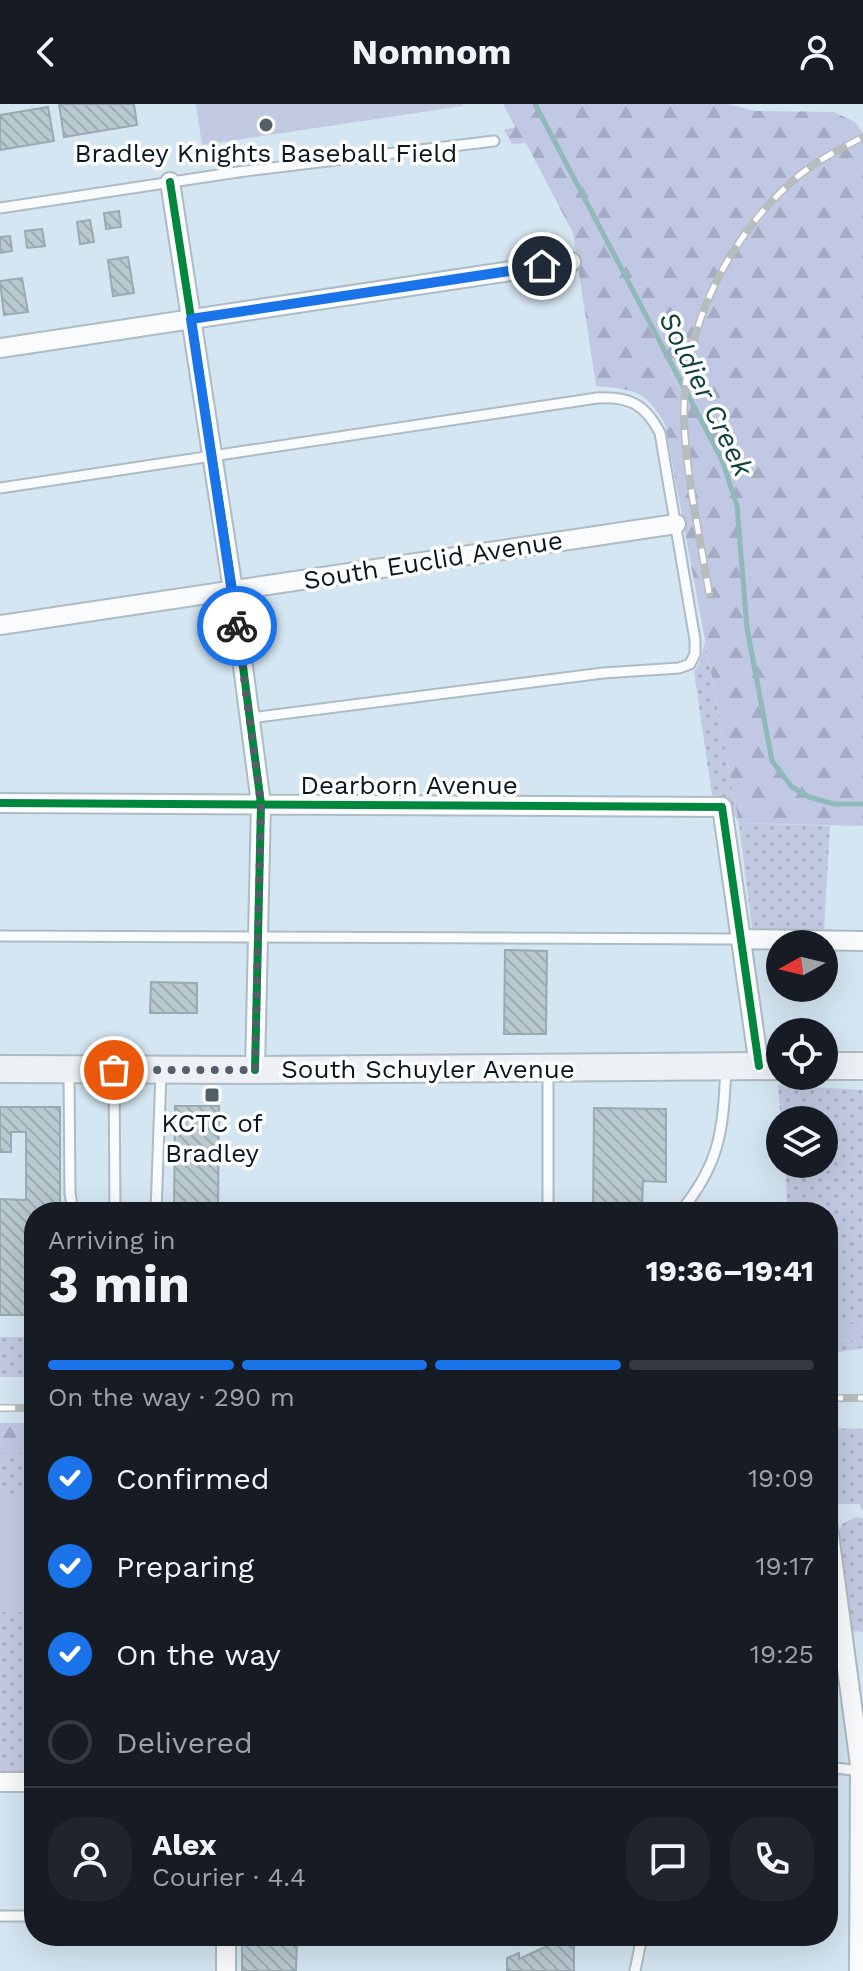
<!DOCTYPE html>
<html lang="en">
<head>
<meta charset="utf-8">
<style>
	:root { --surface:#171b24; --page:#20242c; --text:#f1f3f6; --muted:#9ea1a6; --line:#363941; --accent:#1a73e8 }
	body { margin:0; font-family:"Work Sans",sans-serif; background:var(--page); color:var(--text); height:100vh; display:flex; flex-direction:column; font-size:30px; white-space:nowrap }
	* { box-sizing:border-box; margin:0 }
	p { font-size:26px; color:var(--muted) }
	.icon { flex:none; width:44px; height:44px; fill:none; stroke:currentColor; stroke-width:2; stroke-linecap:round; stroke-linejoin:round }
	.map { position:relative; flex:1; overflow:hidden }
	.panel { position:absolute; left:24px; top:1098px; width:814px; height:744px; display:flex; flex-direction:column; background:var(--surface); border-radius:32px; box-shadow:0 8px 32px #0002 }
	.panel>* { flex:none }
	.needle { width:52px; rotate:262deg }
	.fabs { position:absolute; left:766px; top:826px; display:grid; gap:16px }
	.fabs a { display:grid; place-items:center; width:72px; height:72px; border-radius:50%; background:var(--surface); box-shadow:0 8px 32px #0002; font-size:40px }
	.pin { position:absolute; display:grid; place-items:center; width:68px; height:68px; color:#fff; margin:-34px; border:4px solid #fff; border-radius:50%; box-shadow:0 2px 8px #0007 }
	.courier { position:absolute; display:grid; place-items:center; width:80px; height:80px; margin:-40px; border:6px solid #1a73e8; border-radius:50%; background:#fff; color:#222; box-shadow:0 2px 10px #0007 }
	.headline em { font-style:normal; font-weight:700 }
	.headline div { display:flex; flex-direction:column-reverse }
	.headline { display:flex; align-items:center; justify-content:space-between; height:136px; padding:0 24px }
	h1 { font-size:52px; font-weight:700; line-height:60px }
	.bar { display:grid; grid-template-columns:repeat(4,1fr); gap:12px 8px; align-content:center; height:96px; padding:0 24px }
	.bar i { height:10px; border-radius:6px; background:var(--line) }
	.bar .selected { background:var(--accent) }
	.bar p { grid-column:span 4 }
	.line { display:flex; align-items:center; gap:20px; padding:0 24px; border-top:2px solid var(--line) }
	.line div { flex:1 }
	.round { display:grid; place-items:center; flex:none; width:84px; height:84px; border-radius:32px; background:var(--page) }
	ol { padding:0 24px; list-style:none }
	li { display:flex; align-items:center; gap:24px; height:88px }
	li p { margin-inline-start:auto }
	li .icon { padding:8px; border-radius:50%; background:var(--accent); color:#fff; stroke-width:4 }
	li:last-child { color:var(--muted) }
	li i { width:44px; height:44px; border:4px solid var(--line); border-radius:50% }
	header { display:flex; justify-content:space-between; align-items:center; height:104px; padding:0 24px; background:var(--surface); font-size:36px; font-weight:700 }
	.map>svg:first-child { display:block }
	.grass { fill:url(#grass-dots) }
	.forest { fill:url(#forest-firs) }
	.pitch { fill:#c2cae2 }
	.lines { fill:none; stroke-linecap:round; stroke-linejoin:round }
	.stream { stroke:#90b9b9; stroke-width:5 }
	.building { fill:url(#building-back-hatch); stroke:#9baab1; stroke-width:2 }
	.lane-casing { stroke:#adbbc4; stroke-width:13 }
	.street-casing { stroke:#adbbc4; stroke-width:22 }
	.secondary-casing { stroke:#adbbc4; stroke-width:30 }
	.lane { stroke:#f9fbfd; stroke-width:9 }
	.street { stroke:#f9fbfd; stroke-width:18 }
	.secondary { stroke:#edf0f5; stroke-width:26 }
	.rail-casing { stroke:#b7bcbe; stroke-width:8 }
	.rail { stroke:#fff; stroke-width:5; stroke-dasharray:15; stroke-linecap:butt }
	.cycleway-casing { stroke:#fff; stroke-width:13 }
	.cycleway { stroke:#00873e; stroke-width:8 }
	.done { stroke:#515f69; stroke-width:8; stroke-dasharray:0 14.4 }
	.route { stroke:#1a73e8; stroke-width:10 }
	.poi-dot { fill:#515f69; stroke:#fff; stroke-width:3 }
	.labels { text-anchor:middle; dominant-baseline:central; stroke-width:7; stroke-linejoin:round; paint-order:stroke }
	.poi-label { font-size:26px; fill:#0b171f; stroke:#fff }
	.street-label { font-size:26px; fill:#0b171f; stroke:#fff }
	.water-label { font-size:28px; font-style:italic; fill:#11413e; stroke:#fff }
</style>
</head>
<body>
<header><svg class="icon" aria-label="back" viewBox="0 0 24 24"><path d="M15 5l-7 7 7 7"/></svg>Nomnom<svg class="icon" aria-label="person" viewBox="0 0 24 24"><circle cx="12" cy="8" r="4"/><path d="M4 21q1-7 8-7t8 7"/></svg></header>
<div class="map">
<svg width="863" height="1867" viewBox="0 0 863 1867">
	<defs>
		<pattern id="grass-dots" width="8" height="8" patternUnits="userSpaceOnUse" patternTransform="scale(2)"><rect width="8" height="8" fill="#c2cae2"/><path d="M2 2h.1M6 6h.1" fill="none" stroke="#a5adc1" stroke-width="1.8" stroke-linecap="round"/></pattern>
		<pattern id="forest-firs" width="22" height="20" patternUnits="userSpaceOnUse" patternTransform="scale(2)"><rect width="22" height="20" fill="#c1c8e3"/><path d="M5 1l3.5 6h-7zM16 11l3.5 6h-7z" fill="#a4abc2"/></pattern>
		<pattern id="building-back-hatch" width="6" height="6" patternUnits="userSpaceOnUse" patternTransform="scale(2)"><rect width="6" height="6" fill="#b9c9d0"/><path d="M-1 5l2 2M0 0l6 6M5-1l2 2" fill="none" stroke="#9eacb2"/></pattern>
	</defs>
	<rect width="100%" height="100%" fill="#d4e6f2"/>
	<path class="grass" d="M705 537 739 719 830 722 824 825H752L739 720 727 695 712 691 694 568 700 558Z
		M778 981 863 986V1221L828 1219V1108H788L785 1060H824V1016H781Z
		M0 1233H34V1273H0Z
		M863 1236V1244L828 1250V1237Z
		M828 1324 863 1325V1407L859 1400H828Z
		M0 1349H34V1667H0Z
		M856 1413 863 1414V1528L852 1527 839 1428 842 1420Z"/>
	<path class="forest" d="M503 0H728L755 7 834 8 855 18 863 30V722L739 719 665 320C644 285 635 286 596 282L573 129 526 39 512 40 504 26 515 23Z
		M828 1219 863 1221V1236L828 1237Z
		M0 1319H34V1349H0Z"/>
	<path class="pitch" d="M196 0H462L463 2 202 41Z
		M0 1392H34V1508H0Z"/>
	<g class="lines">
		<path class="stream" d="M535 0 722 356 737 402 747 524 772 657 792 683 809 693 834 700H863"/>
	</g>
	<path class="building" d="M59 0H134L137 21 64 33Z
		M48 3 54 37 0 46V11Z
		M119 107 121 123 106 125 104 109Z
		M90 116 94 138 80 140 77 118Z
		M42 125 45 142 27 144 25 127Z
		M10 132 12 147 0 149V133Z
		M128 153 134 189 113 192 108 156Z
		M22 174 28 208 4 211 0 177Z
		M505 846 547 847 546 930H504Z
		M151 878 197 879V909H150Z
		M175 1002H219L218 1108H174Z
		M0 1003H60V1108H34V1211H0V1095L26 1096V1028H11V1048H0Z
		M594 1004 666 1005V1078L643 1077 642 1108H593Z
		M242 1832H297L296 1867H242Z
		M558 1837H574V1867H507V1854L519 1849V1855Z"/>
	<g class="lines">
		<defs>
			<path id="lane" d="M0 104 238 68 494 37
				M0 384 597 294C629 292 645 300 660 329L695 536V550L690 560 679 564 603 569 250 614
				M0 832 741 835
				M114 967 115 1108
				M69 969 70 1089 73 1108
				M156 1108 161 967
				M548 1108V967
				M680 1108C721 1059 723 1025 726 963
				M828 1663 860 1667
				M0 1812H34
				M635 1867 642 1832"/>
			<path id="street" d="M170 78 233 486 261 700 255 966
				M0 244 571 158
				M0 521 676 420
				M0 699 722 703 759 962
				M741 835 863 837
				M828 1423 860 1661 859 1867
				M0 1678H34
				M226 1867V1832"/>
			<path id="secondary" d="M824 962H863
				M0 965 255 966 780 962"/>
		</defs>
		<use href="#lane" class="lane-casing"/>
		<use href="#street" class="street-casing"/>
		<use href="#secondary" class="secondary-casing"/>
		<use href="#lane" class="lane"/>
		<use href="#street" class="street"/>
		<use href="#secondary" class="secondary"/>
		<defs>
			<path id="rail" d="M709 489C700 432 686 373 684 315 682 225 728 133 796 74 816 57 840 45 863 33
				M828 1294H863
				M0 1304H34"/>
		</defs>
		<use href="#rail" class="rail-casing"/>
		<use href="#rail" class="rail"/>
		<defs>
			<path id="cycleway" d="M170 78 233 486 261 700 255 966
				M0 699 722 703 759 962"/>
		</defs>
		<use href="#cycleway" class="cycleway-casing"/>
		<use href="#cycleway" class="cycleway"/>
	</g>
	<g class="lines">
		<path class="done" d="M114 966H255L261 700 237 522"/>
		<path class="route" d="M237 522 191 215 542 162"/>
	</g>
	<g class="poi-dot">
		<circle cx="266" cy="21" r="8"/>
		<rect x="204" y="983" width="16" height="16" rx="4"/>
	</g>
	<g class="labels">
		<g class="poi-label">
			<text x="266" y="49">Bradley Knights Baseball Field</text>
			<text x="212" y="1019">KCTC of<tspan x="212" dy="30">Bradley</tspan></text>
		</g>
		<g class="street-label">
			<text transform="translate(433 456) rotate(-9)">South Euclid Avenue</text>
			<text x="409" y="681">Dearborn Avenue</text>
			<text x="428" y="965">South Schuyler Avenue</text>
		</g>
		<g class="water-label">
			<text transform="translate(706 290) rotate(64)">Soldier Creek</text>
		</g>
	</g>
</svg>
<div class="fabs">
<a><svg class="needle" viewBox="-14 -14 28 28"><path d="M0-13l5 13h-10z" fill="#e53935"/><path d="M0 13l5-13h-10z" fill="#9ea1a6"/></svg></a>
<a><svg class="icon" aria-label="locate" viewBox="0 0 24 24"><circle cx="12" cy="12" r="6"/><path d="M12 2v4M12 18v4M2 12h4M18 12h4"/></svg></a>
<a><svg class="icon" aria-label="layers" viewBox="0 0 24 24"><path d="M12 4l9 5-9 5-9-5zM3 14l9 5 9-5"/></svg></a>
</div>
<div class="pin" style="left:114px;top:966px;background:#ea580c"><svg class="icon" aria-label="bag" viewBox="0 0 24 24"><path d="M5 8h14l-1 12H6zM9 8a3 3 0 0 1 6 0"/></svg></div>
<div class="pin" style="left:542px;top:162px;background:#1f2937"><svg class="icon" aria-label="home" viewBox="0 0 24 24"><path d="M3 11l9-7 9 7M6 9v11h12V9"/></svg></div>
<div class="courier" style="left:237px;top:522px"><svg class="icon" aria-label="bike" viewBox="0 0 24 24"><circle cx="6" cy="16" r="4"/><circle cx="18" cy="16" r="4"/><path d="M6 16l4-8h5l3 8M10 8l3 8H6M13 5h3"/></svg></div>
<section class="panel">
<div class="headline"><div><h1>3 min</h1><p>Arriving in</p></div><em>19:36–19:41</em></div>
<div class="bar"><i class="selected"></i><i class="selected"></i><i class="selected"></i><i></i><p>On the way · 290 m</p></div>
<ol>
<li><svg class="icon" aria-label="check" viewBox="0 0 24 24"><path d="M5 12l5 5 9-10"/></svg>Confirmed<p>19:09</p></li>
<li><svg class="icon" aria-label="check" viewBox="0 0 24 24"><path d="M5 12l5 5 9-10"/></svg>Preparing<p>19:17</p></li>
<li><svg class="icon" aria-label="check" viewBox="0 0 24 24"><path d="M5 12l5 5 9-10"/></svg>On the way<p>19:25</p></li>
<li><i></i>Delivered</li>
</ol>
<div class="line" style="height:144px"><a class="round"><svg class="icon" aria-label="person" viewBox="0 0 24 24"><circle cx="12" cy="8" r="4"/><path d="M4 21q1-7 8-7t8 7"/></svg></a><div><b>Alex</b><p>Courier · 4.4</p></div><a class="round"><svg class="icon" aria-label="chat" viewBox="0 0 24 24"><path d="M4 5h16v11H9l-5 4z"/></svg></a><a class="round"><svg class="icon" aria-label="phone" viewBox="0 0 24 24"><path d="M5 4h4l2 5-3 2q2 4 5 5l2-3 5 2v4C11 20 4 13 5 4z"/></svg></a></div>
</section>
</div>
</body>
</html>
